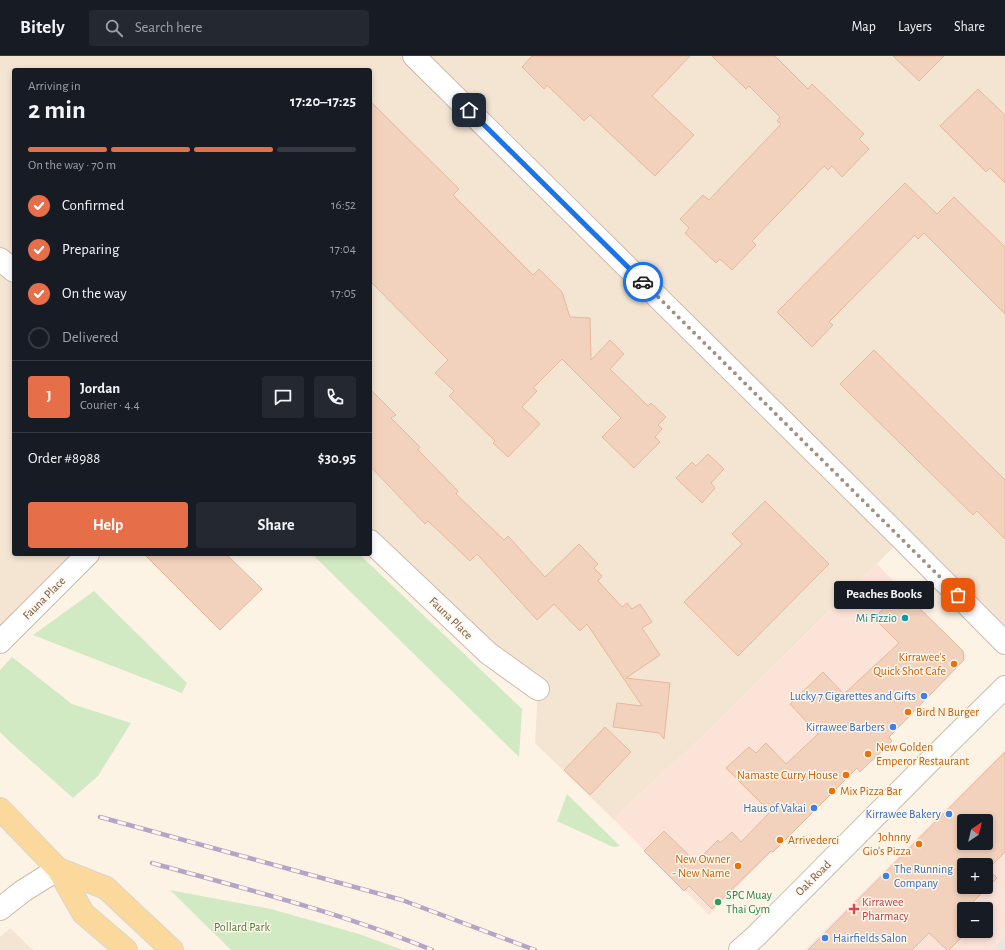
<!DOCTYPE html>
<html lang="en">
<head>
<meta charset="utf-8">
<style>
	:root { --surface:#171b24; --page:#242831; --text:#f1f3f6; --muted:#9ea1a6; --line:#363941; --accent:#e66f49 }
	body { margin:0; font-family:"Alegreya Sans",sans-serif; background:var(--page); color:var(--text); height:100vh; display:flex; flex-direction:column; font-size:15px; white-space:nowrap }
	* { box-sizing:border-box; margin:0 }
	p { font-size:13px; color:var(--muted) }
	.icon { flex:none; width:22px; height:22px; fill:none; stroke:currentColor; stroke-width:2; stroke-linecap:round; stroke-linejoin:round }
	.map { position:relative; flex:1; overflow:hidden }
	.sheet { position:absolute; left:12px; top:12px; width:360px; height:488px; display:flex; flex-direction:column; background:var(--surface); border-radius:4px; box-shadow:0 2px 6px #0003 }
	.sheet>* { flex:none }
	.needle { width:26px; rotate:35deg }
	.buttons { position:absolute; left:957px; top:758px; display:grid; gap:8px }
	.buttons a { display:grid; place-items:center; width:36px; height:36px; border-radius:4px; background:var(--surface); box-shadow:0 2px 6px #0003; font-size:20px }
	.pin { position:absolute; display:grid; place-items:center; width:34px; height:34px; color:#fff; margin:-17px; border-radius:8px; box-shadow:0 2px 6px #0006 }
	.courier { position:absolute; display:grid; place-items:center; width:40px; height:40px; margin:-20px; border:3px solid #1a73e8; border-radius:50%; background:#fff; color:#222; box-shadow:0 1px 5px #0007 }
	.bubble { position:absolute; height:28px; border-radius:4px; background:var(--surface); box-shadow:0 2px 6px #0003; font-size:13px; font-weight:700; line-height:28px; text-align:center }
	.head em { font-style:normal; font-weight:700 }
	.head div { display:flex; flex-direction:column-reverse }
	.head { display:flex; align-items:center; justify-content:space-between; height:68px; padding:0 16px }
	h1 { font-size:26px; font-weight:700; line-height:30px }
	.bar { display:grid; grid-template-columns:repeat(4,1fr); gap:6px 4px; align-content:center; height:48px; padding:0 16px }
	.bar i { height:5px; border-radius:3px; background:var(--line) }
	.bar .active { background:var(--accent) }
	.bar p { grid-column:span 4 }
	.line { display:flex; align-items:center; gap:10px; padding:0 16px; border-top:1px solid var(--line) }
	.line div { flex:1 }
	.round { display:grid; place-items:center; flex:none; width:42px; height:42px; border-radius:4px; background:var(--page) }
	ol { padding:0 16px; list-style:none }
	li { display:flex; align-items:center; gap:12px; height:44px }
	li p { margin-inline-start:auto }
	li .icon { padding:4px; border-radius:50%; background:var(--accent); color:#fff; stroke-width:4 }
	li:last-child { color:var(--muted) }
	li i { width:22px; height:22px; border:2px solid var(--line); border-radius:50% }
	.action { display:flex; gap:8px; margin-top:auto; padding:8px 16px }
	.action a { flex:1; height:46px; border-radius:4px; background:var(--accent); color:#fff; font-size:16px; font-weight:700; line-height:46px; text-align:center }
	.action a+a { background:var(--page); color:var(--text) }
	header { display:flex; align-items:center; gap:24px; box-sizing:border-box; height:56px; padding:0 20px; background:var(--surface); border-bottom:1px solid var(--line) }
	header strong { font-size:19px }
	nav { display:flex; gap:22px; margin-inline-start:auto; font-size:14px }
	.search { width:280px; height:36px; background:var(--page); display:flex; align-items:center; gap:10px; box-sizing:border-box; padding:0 14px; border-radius:4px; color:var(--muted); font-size:15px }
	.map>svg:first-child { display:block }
	.residential { fill:#f4e5d3 }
	.commercial { fill:#fce3d8; fill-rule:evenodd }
	.industrial { fill:#ece5df }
	.green { fill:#d2eac3 }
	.building { fill:#f2d2bc; stroke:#e4b99c; fill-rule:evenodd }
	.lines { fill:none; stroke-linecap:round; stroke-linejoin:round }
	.minor-casing { stroke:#cebbab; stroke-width:24 }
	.major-casing { stroke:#dbd4d0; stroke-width:24 }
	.minor { stroke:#fff; stroke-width:22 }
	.major { stroke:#fbd99d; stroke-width:22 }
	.rail-casing { stroke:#b6a3c6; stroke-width:4.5 }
	.rail { stroke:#fff7ea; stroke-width:3; stroke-dasharray:9; stroke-linecap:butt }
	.done { stroke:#a49080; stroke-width:4; stroke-dasharray:0 7.2 }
	.route { stroke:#1a73e8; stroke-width:5 }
	.culture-dot { fill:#0f9aa8; stroke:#fff7ea; stroke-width:1.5 }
	.food-dot { fill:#e8710a; stroke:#fff7ea; stroke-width:1.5 }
	.shop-dot { fill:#3f7fe0; stroke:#fff7ea; stroke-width:1.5 }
	.leisure-dot { fill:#2e9e5b; stroke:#fff7ea; stroke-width:1.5 }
	.health-dot { fill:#e0444e; stroke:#fff7ea; stroke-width:1.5 }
	.labels { text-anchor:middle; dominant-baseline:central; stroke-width:3; stroke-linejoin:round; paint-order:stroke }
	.street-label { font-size:12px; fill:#755a4a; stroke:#fff7ea }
	.culture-label { font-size:12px; fill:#0d838f; stroke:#fff7ea; text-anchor:end }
	.food-label { font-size:12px; fill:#c56008; stroke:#fff7ea; text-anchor:end }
	.shop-label { font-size:12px; fill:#366cbe; stroke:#fff7ea; text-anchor:end }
	.leisure-label { font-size:12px; fill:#27864d; stroke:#fff7ea; text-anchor:start }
	.health-label { font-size:12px; fill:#be3a42; stroke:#fff7ea; text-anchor:start }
	.park-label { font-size:12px; fill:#527a42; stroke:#fff7ea }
</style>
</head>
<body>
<header>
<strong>Bitely</strong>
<div class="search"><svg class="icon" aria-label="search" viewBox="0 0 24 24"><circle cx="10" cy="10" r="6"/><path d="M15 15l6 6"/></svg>Search here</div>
<nav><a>Map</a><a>Layers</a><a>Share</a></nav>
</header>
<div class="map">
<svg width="1005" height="894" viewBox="0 0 1005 894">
	<rect width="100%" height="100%" fill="#fcf3e4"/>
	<path class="residential" d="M0 0H1005V575L902 483 704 679 613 763 535 687 538 633 370 485V14H14V498H85L0 586Z
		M10 872 33 894H0V881Z"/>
	<path class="commercial" d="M877 508 967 600 709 859 613 763 704 679Z
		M1005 694V880L991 894H805ZM964 765H986V787H964ZM964 809H986V831H964ZM964 853H986V875H964Z"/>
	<path class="industrial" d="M1005 880V894H991Z"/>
	<path class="green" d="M312 498H359L522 653 519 701Z
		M94 535 187 627 182 637 33 579Z
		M12 601 72 648 131 667 98 720 73 742 11 687 0 676V614Z
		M567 738 620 790 613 791 557 765Z
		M170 834 271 853 359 878 403 894H231Z"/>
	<path class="building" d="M532 0H690L652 40 694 79 655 120 590 59 584 65 547 29 544 33 522 11Z
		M712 0H775L808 33 812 28 864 78 859 83 869 93 842 121 832 110 828 114 824 110 752 185 756 189 732 214 720 203 716 207 685 177 689 172 680 163 703 139 709 144 781 68 777 65 780 61 749 30 746 33Z
		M893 0H944L919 25Z
		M978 33 1005 59V127L990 112 986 116 940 70Z
		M370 45 459 133 453 139 533 219 539 213 562 236 570 261 590 262 591 304 610 284 624 298 610 313 648 350 651 347 666 361 658 369 662 373 655 381 660 386 634 412 602 381 621 362 562 303 533 332 537 335 522 351 540 368 508 401 493 387 495 385 449 340 454 335 435 317 448 304 370 225Z
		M905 127 937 158 954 141 1005 191V258L924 177 918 183 915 179 829 266 833 269 812 291 777 256Z
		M874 294 1005 424V483L977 455 973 459 840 328Z
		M370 333 396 359 391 362 420 391 418 394 458 435 456 438 504 484 508 480 545 521 579 488 598 508 594 512 602 520 598 525 622 551 627 547 632 553 640 548 652 566 642 572 660 599 626 622 670 627 664 683 659 677 613 671 617 647 642 650 587 568 580 575 554 548 537 564 477 498 470 505 428 465 425 468 370 410Z
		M708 398 724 413 711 427 715 432 702 447 676 422 692 406 696 410Z
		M765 445 829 508 738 600 684 546 742 488 732 478Z
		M144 498H226L262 533 220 574Z
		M902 535 963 595 964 604 889 681 892 685 860 716 857 712 773 796 771 795 712 853 689 830 684 835 644 795 664 775 696 806 718 784 720 787 732 776 741 786 770 756 726 712 749 691 756 697 766 687 786 708 818 678 790 648 823 616 844 638 899 587 877 565 882 561 879 557Z
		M605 671 631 696 590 739 564 714Z
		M1005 696V796L988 813 997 822 966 853H964V879L949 894H947L929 877 912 894H808ZM964 765H986V787H964ZM964 809H986V831H964Z"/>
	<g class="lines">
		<defs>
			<path id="minor" d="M414 0 902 483 1005 587
				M0 203 14 215
				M370 485 488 597 538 633
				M0 586 88 498
				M0 853 23 835 58 813
				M740 894 756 880 932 703 1005 631"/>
			<path id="major" d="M0 753 58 813 83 857 126 894
				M58 813 106 832 172 894"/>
		</defs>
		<use href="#minor" class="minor-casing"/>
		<use href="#major" class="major-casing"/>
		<use href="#minor" class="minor"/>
		<use href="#major" class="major"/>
		<defs>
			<path id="rail" d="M100 761 402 844 535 894
				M152 807C246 833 342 857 432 894"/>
		</defs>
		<use href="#rail" class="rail-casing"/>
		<use href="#rail" class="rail"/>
	</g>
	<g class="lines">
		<path class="done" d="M643 226 958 539"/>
		<path class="route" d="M469 54 643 226"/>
	</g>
	<circle class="culture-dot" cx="905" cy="562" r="4"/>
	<g class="food-dot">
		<circle cx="954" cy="608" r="4"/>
		<circle cx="908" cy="656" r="4"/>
		<circle cx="868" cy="698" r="4"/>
		<circle cx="846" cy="719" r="4"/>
		<circle cx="832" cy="735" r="4"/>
		<circle cx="780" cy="784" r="4"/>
		<circle cx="919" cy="788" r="4"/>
		<circle cx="738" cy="810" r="4"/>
	</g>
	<g class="shop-dot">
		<circle cx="924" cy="640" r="4"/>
		<circle cx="893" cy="671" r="4"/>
		<circle cx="814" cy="752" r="4"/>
		<circle cx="949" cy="758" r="4"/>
		<circle cx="886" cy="820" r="4"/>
		<circle cx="825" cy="882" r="4"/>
	</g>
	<circle class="leisure-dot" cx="718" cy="846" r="4"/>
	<path class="health-dot" d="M852 847h4v4h4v4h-4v4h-4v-4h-4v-4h4z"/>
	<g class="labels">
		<g class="street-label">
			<text transform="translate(44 542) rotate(-45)">Fauna Place</text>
			<text transform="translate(451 562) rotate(44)">Fauna Place</text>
			<text transform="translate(813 822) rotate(-45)">Oak Road</text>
		</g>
		<g class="culture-label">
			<text x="897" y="562">Mi Fizzio</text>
		</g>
		<g class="food-label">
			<text x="946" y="601">Kirrawee's<tspan x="946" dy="14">Quick Shot Cafe</tspan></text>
			<text x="916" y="656" text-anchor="start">Bird N Burger</text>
			<text x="876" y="691" text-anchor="start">New Golden<tspan x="876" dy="14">Emperor Restaurant</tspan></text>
			<text x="838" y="719">Namaste Curry House</text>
			<text x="840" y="735" text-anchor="start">Mix Pizza Bar</text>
			<text x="911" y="781">Johnny<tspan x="911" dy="14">Gio's Pizza</tspan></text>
			<text x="788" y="784" text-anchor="start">Arrivederci</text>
			<text x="730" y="803">New Owner<tspan x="730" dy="14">- New Name</tspan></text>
		</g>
		<g class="shop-label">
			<text x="916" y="640">Lucky 7 Cigarettes and Gifts</text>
			<text x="885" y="671">Kirrawee Barbers</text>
			<text x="806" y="752">Haus of Vakai</text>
			<text x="941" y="758">Kirrawee Bakery</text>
			<text x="894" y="813" text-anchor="start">The Running<tspan x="894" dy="14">Company</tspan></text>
			<text x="833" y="882" text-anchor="start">Hairfields Salon</text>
		</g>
		<g class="leisure-label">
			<text x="726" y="839">SPC Muay<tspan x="726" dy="14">Thai Gym</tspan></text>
		</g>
		<g class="health-label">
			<text x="862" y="846">Kirrawee<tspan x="862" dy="14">Pharmacy</tspan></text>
		</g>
		<g class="park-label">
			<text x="242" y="871">Pollard Park</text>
		</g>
	</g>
</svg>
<div class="buttons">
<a><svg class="needle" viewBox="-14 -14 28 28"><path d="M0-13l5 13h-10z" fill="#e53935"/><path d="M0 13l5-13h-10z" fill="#9ea1a6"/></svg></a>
<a>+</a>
<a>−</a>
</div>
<div class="pin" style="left:958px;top:539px;background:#ea580c"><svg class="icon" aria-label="bag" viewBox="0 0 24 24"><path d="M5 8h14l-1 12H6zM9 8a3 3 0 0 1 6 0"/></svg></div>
<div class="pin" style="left:469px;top:54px;background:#1f2937"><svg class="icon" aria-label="home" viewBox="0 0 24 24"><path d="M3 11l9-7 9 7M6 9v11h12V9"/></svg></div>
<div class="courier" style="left:643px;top:226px"><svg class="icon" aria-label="car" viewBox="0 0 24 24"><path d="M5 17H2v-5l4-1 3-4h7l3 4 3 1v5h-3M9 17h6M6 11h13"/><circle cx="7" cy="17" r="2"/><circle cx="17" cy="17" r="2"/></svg></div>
<div class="bubble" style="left:834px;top:525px;width:100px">Peaches Books</div>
<section class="sheet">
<div class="head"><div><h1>2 min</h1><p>Arriving in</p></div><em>17:20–17:25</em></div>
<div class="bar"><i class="active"></i><i class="active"></i><i class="active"></i><i></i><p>On the way · 70 m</p></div>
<ol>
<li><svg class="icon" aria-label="check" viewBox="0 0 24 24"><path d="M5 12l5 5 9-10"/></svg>Confirmed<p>16:52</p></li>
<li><svg class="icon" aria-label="check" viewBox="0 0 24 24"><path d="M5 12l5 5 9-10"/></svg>Preparing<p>17:04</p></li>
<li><svg class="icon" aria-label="check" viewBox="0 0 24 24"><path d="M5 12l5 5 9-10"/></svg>On the way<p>17:05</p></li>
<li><i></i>Delivered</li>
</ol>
<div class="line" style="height:72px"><b class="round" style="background:var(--accent);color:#fff">J</b><div><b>Jordan</b><p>Courier · 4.4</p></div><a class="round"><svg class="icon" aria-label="chat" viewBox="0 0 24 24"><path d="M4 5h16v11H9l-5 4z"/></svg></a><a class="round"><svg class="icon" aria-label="phone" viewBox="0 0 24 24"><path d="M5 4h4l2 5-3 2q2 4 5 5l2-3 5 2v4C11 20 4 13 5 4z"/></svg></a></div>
<div class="line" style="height:52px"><div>Order #8988</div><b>$30.95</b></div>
<div class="action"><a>Help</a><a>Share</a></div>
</section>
</div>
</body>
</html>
